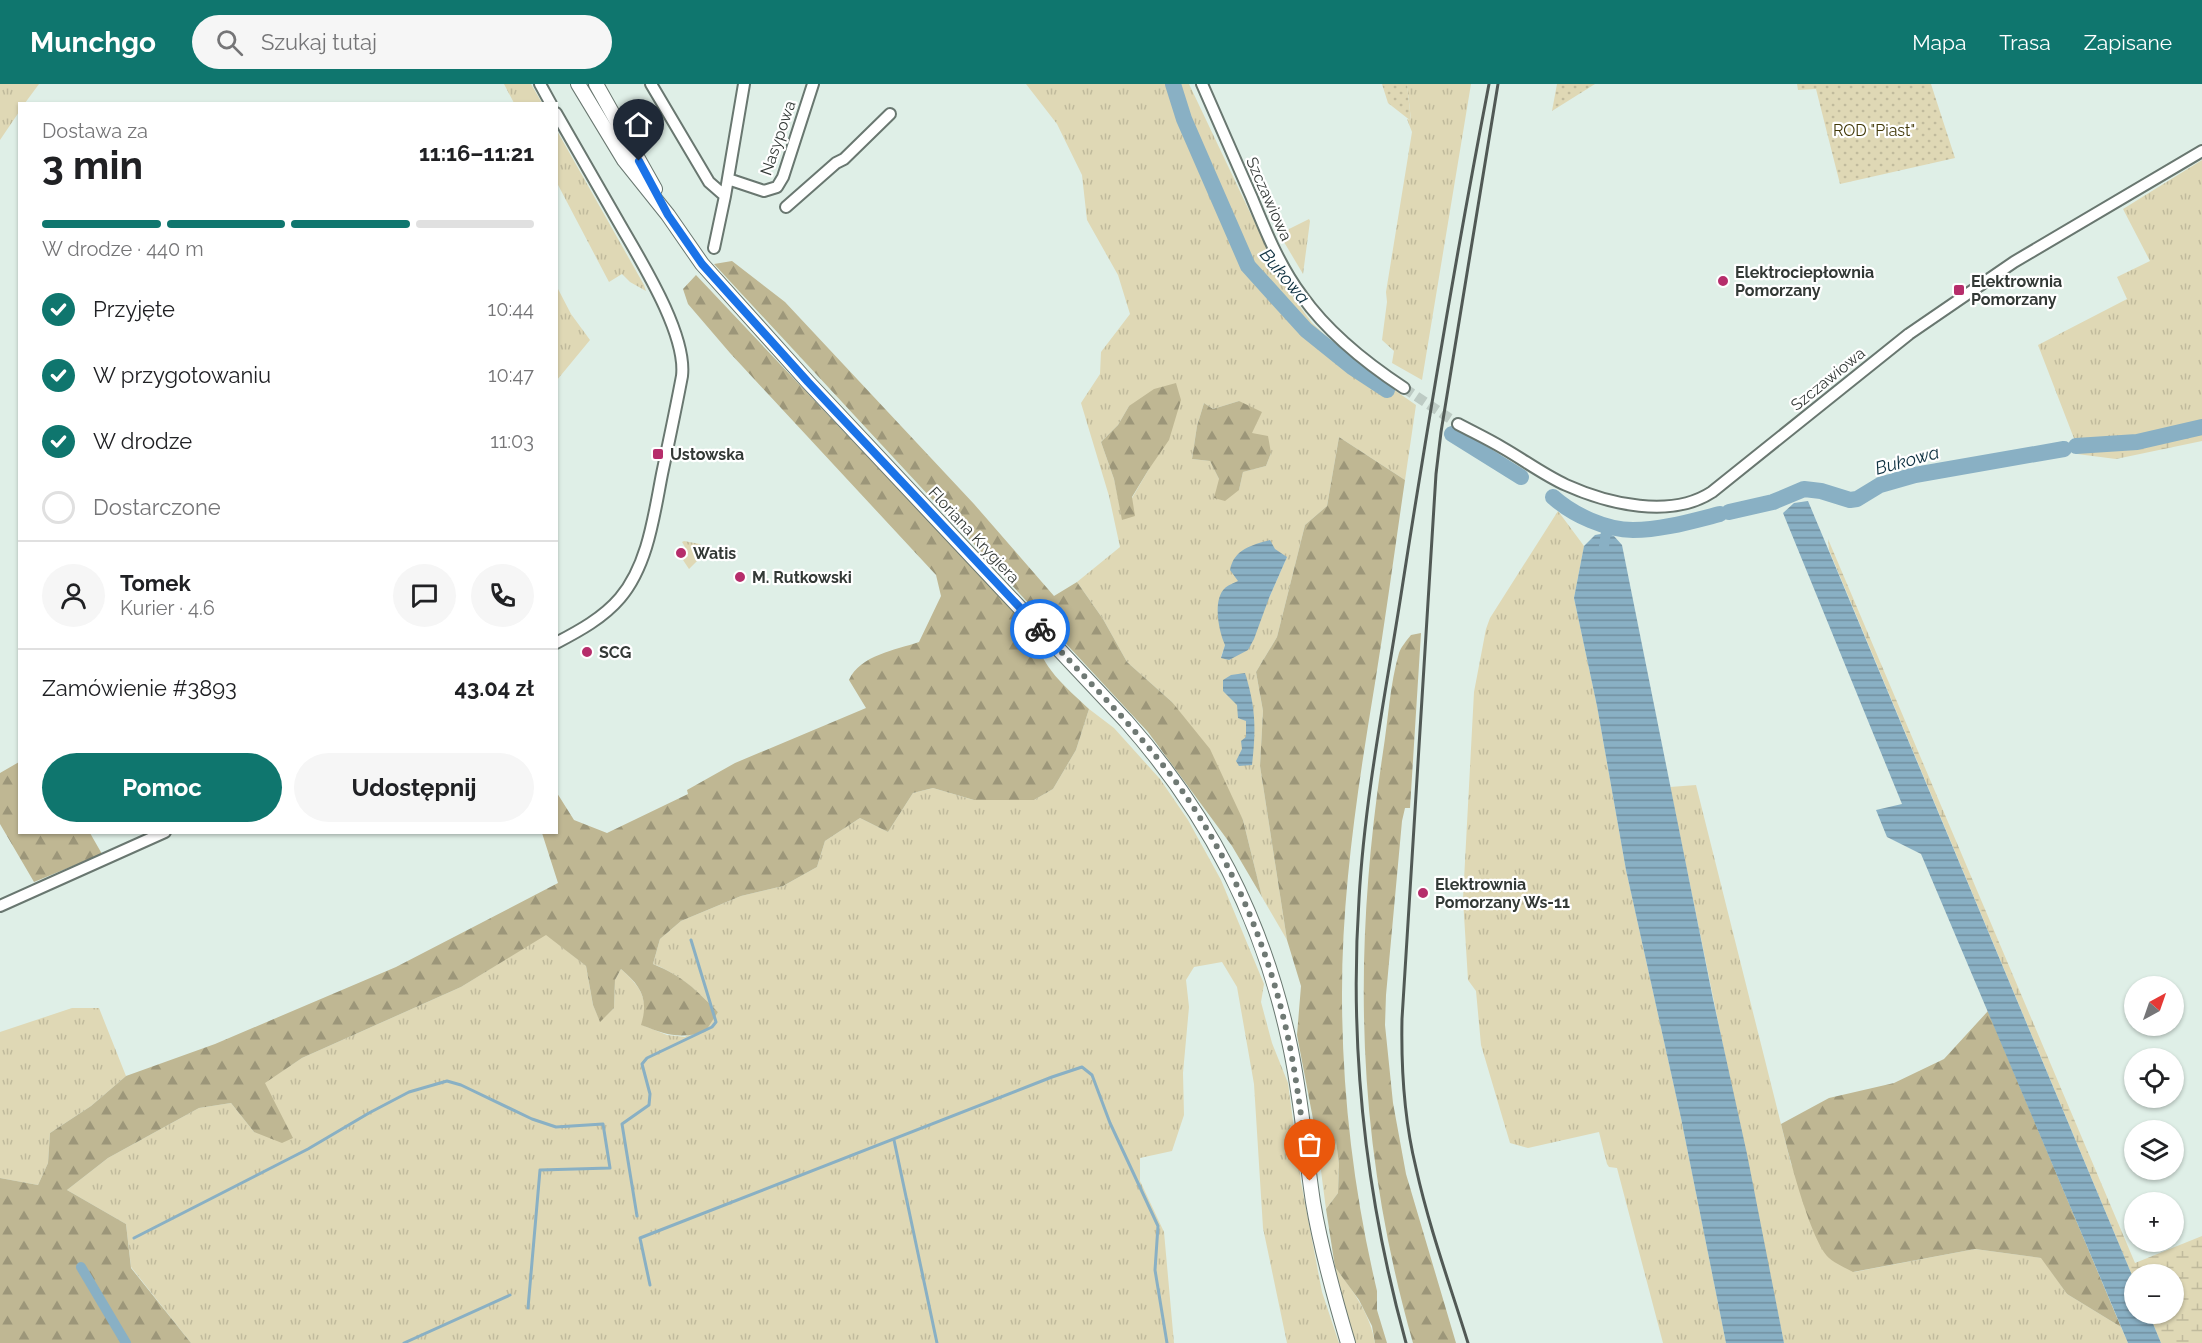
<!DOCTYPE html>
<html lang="pl">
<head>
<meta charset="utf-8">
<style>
	:root { --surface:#fff; --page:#f6f6f6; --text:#202124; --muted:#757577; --line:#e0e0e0; --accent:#0f766e }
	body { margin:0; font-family:Raleway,sans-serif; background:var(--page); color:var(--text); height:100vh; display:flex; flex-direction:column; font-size:22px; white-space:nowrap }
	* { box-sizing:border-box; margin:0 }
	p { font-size:20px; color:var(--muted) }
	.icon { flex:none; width:33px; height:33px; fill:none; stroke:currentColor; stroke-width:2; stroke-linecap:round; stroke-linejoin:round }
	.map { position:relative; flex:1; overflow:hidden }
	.side { position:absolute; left:18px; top:18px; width:540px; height:732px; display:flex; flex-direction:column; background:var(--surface); border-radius:0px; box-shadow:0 2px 4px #0004 }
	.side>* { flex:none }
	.needle { width:39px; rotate:40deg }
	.fabs { position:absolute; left:2124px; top:892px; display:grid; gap:12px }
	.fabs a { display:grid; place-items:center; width:60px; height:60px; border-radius:50%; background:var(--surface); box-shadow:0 2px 4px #0004; font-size:30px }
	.pin { position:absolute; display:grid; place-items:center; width:51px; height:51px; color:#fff; margin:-62px -26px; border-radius:50% 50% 50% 0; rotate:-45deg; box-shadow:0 0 6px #0007 }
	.pin .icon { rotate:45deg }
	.courier { position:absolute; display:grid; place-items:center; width:60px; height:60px; margin:-30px; border:4px solid #1a73e8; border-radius:50%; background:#fff; color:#222; box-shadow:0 2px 8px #0007 }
	.overview em { font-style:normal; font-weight:700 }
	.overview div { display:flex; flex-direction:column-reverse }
	.overview { display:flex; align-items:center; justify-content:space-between; height:102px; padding:0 24px }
	h1 { font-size:39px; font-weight:700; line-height:45px }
	.bar { display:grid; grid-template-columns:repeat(4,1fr); gap:9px 6px; align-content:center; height:72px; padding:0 24px }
	.bar i { height:8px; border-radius:4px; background:var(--line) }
	.bar .active { background:var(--accent) }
	.bar p { grid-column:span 4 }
	.line { display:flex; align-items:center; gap:15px; padding:0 24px; border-top:2px solid var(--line) }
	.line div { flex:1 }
	.round { display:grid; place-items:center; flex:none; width:63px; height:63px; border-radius:32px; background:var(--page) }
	ol { padding:0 24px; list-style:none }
	li { display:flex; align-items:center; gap:18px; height:66px }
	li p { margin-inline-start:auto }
	li .icon { padding:6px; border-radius:50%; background:var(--accent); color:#fff; stroke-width:4 }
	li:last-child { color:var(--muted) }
	li i { width:33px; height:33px; border:3px solid var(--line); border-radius:50% }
	.button { display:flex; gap:12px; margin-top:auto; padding:12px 24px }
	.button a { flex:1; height:69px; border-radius:36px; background:var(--accent); color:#fff; font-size:24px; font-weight:700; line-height:69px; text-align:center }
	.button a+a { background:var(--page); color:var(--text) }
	header { display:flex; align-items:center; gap:36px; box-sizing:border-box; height:84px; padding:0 30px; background:var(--accent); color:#fff }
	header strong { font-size:28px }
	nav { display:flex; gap:33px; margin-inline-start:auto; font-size:21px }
	.search { width:420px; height:54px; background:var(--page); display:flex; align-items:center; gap:15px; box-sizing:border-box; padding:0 21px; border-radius:33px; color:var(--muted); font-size:22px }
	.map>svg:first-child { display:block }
	.grass { fill:url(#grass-tufts); fill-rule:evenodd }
	.forest { fill:url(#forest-firs) }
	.wetland { fill:url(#wetland-marsh) }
	.park { fill:url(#park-dots) }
	.water { fill:url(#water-rules) }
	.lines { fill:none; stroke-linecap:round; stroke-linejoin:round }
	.stream { stroke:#89b0c4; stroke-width:3 }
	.canal { stroke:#89b0c4; stroke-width:10 }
	.river { stroke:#89b0c4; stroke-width:16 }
	.minor-tunnel { stroke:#bdcbc4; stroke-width:10; stroke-dasharray:10 5; stroke-linecap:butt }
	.minor-casing { stroke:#697770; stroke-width:14 }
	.major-casing { stroke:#697770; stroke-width:16 }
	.minor { stroke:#fff; stroke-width:10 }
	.major { stroke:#fff; stroke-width:14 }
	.rail { stroke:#515955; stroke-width:3 }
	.done { stroke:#6f7974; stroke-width:6; stroke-dasharray:0 10.8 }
	.route { stroke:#1a73e8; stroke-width:8 }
	.poi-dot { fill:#b62d6b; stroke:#fff; stroke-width:2 }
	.labels { text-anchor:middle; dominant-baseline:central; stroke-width:4.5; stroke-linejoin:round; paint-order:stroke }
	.park-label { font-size:16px; fill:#423909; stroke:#fff }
	.street-label { font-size:16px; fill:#333936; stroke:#fff }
	.poi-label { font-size:16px; font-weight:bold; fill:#333936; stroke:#fff; text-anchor:start }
	.water-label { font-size:18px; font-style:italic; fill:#0e3141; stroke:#fff }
</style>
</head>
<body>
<header>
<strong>Munchgo</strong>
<div class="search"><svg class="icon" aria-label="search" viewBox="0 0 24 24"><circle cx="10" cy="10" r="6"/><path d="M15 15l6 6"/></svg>Szukaj tutaj</div>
<nav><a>Mapa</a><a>Trasa</a><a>Zapisane</a></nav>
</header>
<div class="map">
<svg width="2202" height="1259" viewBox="0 0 2202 1259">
	<defs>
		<pattern id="grass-tufts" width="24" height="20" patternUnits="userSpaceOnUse" patternTransform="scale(1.5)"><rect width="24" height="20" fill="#dfd8b5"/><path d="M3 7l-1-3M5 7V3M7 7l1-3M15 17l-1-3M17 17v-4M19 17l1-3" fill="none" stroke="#c0ba9c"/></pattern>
		<pattern id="forest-firs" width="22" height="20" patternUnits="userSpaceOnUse" patternTransform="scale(1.5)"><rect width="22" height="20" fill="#bfb793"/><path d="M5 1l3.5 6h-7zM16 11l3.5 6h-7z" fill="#9c9679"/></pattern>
		<pattern id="wetland-marsh" width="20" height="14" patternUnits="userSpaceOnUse" patternTransform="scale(1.5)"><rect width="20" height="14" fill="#dfd8b5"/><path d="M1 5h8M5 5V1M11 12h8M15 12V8" fill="none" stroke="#c0ba9c"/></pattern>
		<pattern id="park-dots" width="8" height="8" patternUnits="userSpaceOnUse" patternTransform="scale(1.5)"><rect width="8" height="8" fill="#dfd8b5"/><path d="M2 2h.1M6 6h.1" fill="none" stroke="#c0ba9c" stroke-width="1.8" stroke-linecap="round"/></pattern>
		<pattern id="water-rules" width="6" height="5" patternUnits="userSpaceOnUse" patternTransform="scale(1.5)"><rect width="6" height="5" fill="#89b0c4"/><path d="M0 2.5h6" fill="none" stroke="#7190a0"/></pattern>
	</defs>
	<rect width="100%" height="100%" fill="#dfefe7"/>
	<path class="grass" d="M0 0H39L25 19 20 20 19 28 0 56Z
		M504 0H531L542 19H514Z
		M1026 0H1189L1285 202 1312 239 1354 278 1416 321 1405 396 1339 353 1327 422 1305 441 1277 553 1256 588 1263 627 1260 682 1287 856 1262 813 1243 736 1172 618 1127 578 1103 535 1077 498 1120 463 1109 412 1081 319 1100 290 1101 268 1130 230 1118 191 1087 136 1082 91 1057 40ZM1239 317 1251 350 1271 369 1266 382 1243 388 1239 406 1219 395 1210 377 1192 375 1197 342 1204 319 1213 325ZM1129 322 1149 385 1132 414 1123 436 1114 395 1101 358 1118 341ZM1287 473 1269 514 1221 573 1225 561 1224 505Z
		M1407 0H1471L1422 296 1392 279 1394 267 1382 256 1387 218 1386 208 1412 48 1407 35 1411 36Z
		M556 45 644 201 646 207 630 198 622 190 609 198 557 99Z
		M2202 76V339L2135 354 2075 357 2038 261 2127 215 2117 193 2150 177 2123 125Z
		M1309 135 1310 137 1303 190 1284 158 1289 145Z
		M557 203 571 230 590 256 557 296Z
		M1558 427 1584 462 1574 514 1597 622 1626 786 1681 1034 1726 1259H1663L1617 1084 1609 1083 1607 1080 1599 1048 1528 1064 1510 1059 1481 961 1476 907 1468 896 1463 815 1474 608 1486 545 1490 534Z
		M684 457 700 460 708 468 704 476 699 468 695 470 698 476 689 485 683 476 688 472 683 464 685 463 682 458Z
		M1089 625 1114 644 1160 695 1188 736 1221 796 1264 900 1261 918 1272 959 1288 999 1301 1098 1322 1208 1339 1259H1287L1263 1144 1254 1000 1237 903 1222 878 1194 883 1186 896 1189 923 1183 989 1184 1031 1172 1067 1140 1074V1097L1164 1148 1174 1259H191L131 1183 126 1140 67 1106 108 1074 199 1024 231 1019 254 1048 292 1054 264 999 302 974 461 903 546 850 586 882 593 921 600 937 614 924 615 896 621 885C641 903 649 915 642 941L667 951 685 953 718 928C697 907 681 891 653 880L660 855 681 837 741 812 783 802 817 783 825 757 860 734 888 748 913 709 933 704 974 716H1034L1053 705 1076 666Z
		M1696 701 1791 1080 1854 1188 1975 1165 2042 1174 2067 1210 2121 1243 2128 1259H1784L1670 703Z
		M72 924H99L126 992 91 1022 50 1049 48 1079 38 1101 0 1094V948Z
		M1317 1056 1336 1057 1339 1080 1338 1109 1326 1125Z
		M1335 1183C1353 1207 1370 1229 1375 1259H1354Z"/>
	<path class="forest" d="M732 177 785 218 974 420 1054 512 1077 498 1103 535 1127 578 1172 618 1210 665 1243 736 1262 813 1232 762 1148 648 714 180Z
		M696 191 1035 550C1040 583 1066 603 1089 625L1076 666 1053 705 1034 716H974L933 704 913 709 888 748 860 734 825 757 817 783 783 802 741 812 681 837 660 855 653 880C684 893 695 905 718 928L705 948C677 955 668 951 641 941 649 915 641 902 621 885L615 896 614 924 600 938 593 921 586 882 546 851 461 903 302 974 265 999 293 1054 282 1059 254 1048 231 1019 199 1024 108 1074 67 1106 126 1140 131 1184 191 1259H0V1094L38 1101 48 1079 50 1049 91 1022 126 992 215 960 396 883 558 799 542 749 556 748 557 709 574 736 607 749 688 710 687 706 735 679 866 624 849 596C860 571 896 566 919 558L941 512 936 491 730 269 688 220 683 205Z
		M1176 299 1181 316 1169 356 1149 385 1132 413 1135 432 1122 436 1114 395 1101 358 1118 341 1129 322 1154 305Z
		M1239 317 1262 328 1252 349 1268 352 1271 369 1266 382 1243 388 1239 406 1225 417 1214 414 1219 395 1210 377 1192 375 1197 342 1204 319 1213 325Z
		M1339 353 1405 396C1395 464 1386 531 1375 599 1358 702 1342 805 1342 910 1342 1011 1354 1109 1377 1207V1226L1387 1259H1375L1372 1242 1359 1216 1335 1183 1326 1125 1338 1109 1339 1080 1336 1057 1317 1056 1297 951 1301 902 1287 856 1260 682 1263 627 1256 588 1277 553 1305 441 1327 422Z
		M1421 549 1410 724H1405L1402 737 1386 911 1385 941 1393 1019 1406 1090 1456 1259H1413C1356 1059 1352 873 1383 668 1388 638 1390 599 1399 569 1401 563 1407 556 1411 551Z
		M19 678 20 748 90 749 102 770 34 798 0 740V689Z
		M1988 927 2121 1243 2067 1210 2041 1174 1975 1165 1853 1188C1846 1184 1836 1180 1829 1174 1810 1156 1788 1068 1781 1040L1829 1014 1894 999 1944 975Z"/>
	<path class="wetland" d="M2202 339V357L2116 375 2077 370 2075 357 2135 354Z
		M1828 455 2135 1179 2202 1152V1259H2161L2149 1230H2174V1191H2134V1196L1829 466Z"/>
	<path class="park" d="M1382 0H1407L1411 37 1388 19Z
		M1557 0H1595L1552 27Z
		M1797 0H1931L1955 74 1840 100 1816 5 1798 6Z"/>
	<path class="water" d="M1808 417 2134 1196V1230H2149L2161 1259H2128L1921 770 1887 753 1876 726 1902 720 1783 429 1794 419Z
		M1606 449 1614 452 1622 461 1713 915 1747 1070 1784 1259H1726L1681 1034 1626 786 1597 622 1574 514 1584 462 1595 451Z
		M1270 456 1275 465 1287 473 1269 514 1254 555 1248 566 1229 576 1221 574 1225 561C1219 548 1212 516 1225 504 1228 501 1234 499 1238 497L1230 486C1234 465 1252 461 1270 456Z
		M1245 589C1256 624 1256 645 1252 681L1239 682 1236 677 1242 665 1241 657 1246 653V637L1238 634 1237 621 1223 607V596L1231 591Z"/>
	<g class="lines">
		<path class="stream" d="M894 1056 937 1259
			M637 1132 622 1040 649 1021 650 1010 642 980 647 974 712 943 716 938 691 856
			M134 1154 308 1065 369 1029 409 1008 447 997 461 1001 532 1035 556 1043 603 1040 610 1084 540 1086 528 1224
			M650 1201 640 1154 1052 993 1082 983 1092 991 1110 1039 1158 1142 1155 1186 1167 1259
			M404 1259 510 1211"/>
		<path class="canal" d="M1604 462 1607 441
			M81 1183 126 1259"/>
		<path class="river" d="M1173 0 1184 35 1248 182 1306 246 1352 283 1387 306
			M1452 350 1521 393
			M2076 362 2137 358 2202 343
			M1553 413C1573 431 1606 446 1633 446 1662 446 1692 437 1720 430
			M1729 428 1773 418 1804 405 1821 407 1850 416 1857 415 1880 401 1915 391 2064 365"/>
		<path class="minor-tunnel" d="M1404 304 1458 340"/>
		<defs>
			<path id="minor" d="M540 0 551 20
				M651 0 709 98 725 112
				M1202 0C1219 38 1235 76 1252 114 1266 148 1280 183 1302 212 1329 250 1366 279 1404 304
				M556 29C577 65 597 101 618 137 639 174 687 249 682 292 676 324 669 357 662 390 654 431 648 481 620 514 603 534 579 547 556 559
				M728 95 764 107 777 103 783 93 813 0
				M786 123 836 79 844 75 890 30
				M714 164 725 112 744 0
				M1458 340C1473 348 1488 355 1503 364 1524 376 1544 391 1566 401 1608 420 1671 435 1712 408L1909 250 2014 178 2202 67
				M0 822 165 748"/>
			<path id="major" d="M578 0 624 76 668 131 702 180 808 298 1126 637C1209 731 1262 834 1289 957 1301 1010 1305 1064 1313 1118 1321 1166 1334 1212 1348 1259
				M596 0 655 105"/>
		</defs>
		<use href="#minor" class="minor-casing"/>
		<use href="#major" class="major-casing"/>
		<use href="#minor" class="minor"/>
		<use href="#major" class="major"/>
		<path class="rail" d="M1406 1259C1366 1114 1349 966 1359 815 1365 709 1387 603 1403 498 1429 332 1457 166 1489 0
			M1468 1259C1450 1201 1429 1143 1416 1084 1404 1035 1401 985 1402 935L1436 390 1441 348 1498 0"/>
	</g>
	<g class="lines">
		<path class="done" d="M1040 545C1085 594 1133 641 1173 694 1226 766 1263 849 1284 936 1297 989 1302 1043 1310 1097"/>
		<path class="route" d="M639 77 668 131 702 180 808 298 1040 545"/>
	</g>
	<g class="poi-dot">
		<circle cx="1723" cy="197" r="6"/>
		<rect x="1953" y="200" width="12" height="12" rx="3"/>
		<rect x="652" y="364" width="12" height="12" rx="3"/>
		<circle cx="681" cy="469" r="6"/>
		<circle cx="740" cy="493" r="6"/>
		<circle cx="587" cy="568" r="6"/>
		<circle cx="1423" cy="809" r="6"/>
	</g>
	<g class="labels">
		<g class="park-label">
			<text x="1874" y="46">ROD "Piast"</text>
		</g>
		<g class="street-label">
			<text transform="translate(778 54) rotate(-71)">Nasypowa</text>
			<text transform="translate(1269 115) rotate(66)">Szczawiowa</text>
			<text transform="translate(1828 295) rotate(-39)">Szczawiowa</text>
			<text transform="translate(974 451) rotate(47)">Floriana Krygiera</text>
		</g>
		<g class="poi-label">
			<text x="1735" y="188">Elektrociepłownia<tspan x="1735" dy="18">Pomorzany</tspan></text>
			<text x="1971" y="197">Elektrownia<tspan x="1971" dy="18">Pomorzany</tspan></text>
			<text x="670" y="370">Ustowska</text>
			<text x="693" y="469">Watis</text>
			<text x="752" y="493">M. Rutkowski</text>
			<text x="599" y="568">SCG</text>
			<text x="1435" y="800">Elektrownia<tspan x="1435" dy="18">Pomorzany Ws-11</tspan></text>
		</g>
		<g class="water-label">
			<text transform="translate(1285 192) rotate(50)">Bukowa</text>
			<text transform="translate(1907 376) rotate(-15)">Bukowa</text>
		</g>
	</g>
</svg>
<div class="fabs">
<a><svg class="needle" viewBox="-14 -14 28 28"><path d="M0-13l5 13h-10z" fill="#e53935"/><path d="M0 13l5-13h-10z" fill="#757577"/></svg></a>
<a><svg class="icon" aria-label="locate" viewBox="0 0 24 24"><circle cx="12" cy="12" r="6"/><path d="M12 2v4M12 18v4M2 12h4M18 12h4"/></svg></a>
<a><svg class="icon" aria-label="layers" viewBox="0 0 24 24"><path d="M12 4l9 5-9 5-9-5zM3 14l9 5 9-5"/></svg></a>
<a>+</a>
<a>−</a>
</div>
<div class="pin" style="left:1310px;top:1097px;background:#ea580c"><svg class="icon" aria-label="bag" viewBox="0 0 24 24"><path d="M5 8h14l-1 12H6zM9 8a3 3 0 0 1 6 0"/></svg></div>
<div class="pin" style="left:639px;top:77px;background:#1f2937"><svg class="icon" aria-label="home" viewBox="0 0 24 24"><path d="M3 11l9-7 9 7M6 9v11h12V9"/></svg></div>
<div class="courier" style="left:1040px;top:545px"><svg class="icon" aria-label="bike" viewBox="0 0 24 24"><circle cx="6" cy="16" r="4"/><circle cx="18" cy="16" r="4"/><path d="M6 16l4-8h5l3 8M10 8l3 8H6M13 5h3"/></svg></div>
<section class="side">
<div class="overview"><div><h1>3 min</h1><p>Dostawa za</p></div><em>11:16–11:21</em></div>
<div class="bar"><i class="active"></i><i class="active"></i><i class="active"></i><i></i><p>W drodze · 440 m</p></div>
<ol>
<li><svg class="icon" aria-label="check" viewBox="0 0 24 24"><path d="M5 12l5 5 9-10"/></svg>Przyjęte<p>10:44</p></li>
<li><svg class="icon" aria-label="check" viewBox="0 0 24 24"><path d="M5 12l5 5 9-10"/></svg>W przygotowaniu<p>10:47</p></li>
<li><svg class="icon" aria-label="check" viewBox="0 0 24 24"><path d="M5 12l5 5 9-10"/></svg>W drodze<p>11:03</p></li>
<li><i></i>Dostarczone</li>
</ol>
<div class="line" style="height:108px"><a class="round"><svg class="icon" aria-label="person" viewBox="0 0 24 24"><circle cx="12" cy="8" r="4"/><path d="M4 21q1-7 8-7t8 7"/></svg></a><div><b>Tomek</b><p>Kurier · 4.6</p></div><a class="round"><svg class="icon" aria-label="chat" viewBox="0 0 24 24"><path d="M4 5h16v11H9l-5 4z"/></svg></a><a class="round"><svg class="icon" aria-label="phone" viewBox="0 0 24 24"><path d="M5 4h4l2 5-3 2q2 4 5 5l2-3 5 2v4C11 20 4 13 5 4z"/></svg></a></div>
<div class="line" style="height:78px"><div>Zamówienie #3893</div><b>43.04 zł</b></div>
<div class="button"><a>Pomoc</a><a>Udostępnij</a></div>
</section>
</div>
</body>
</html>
